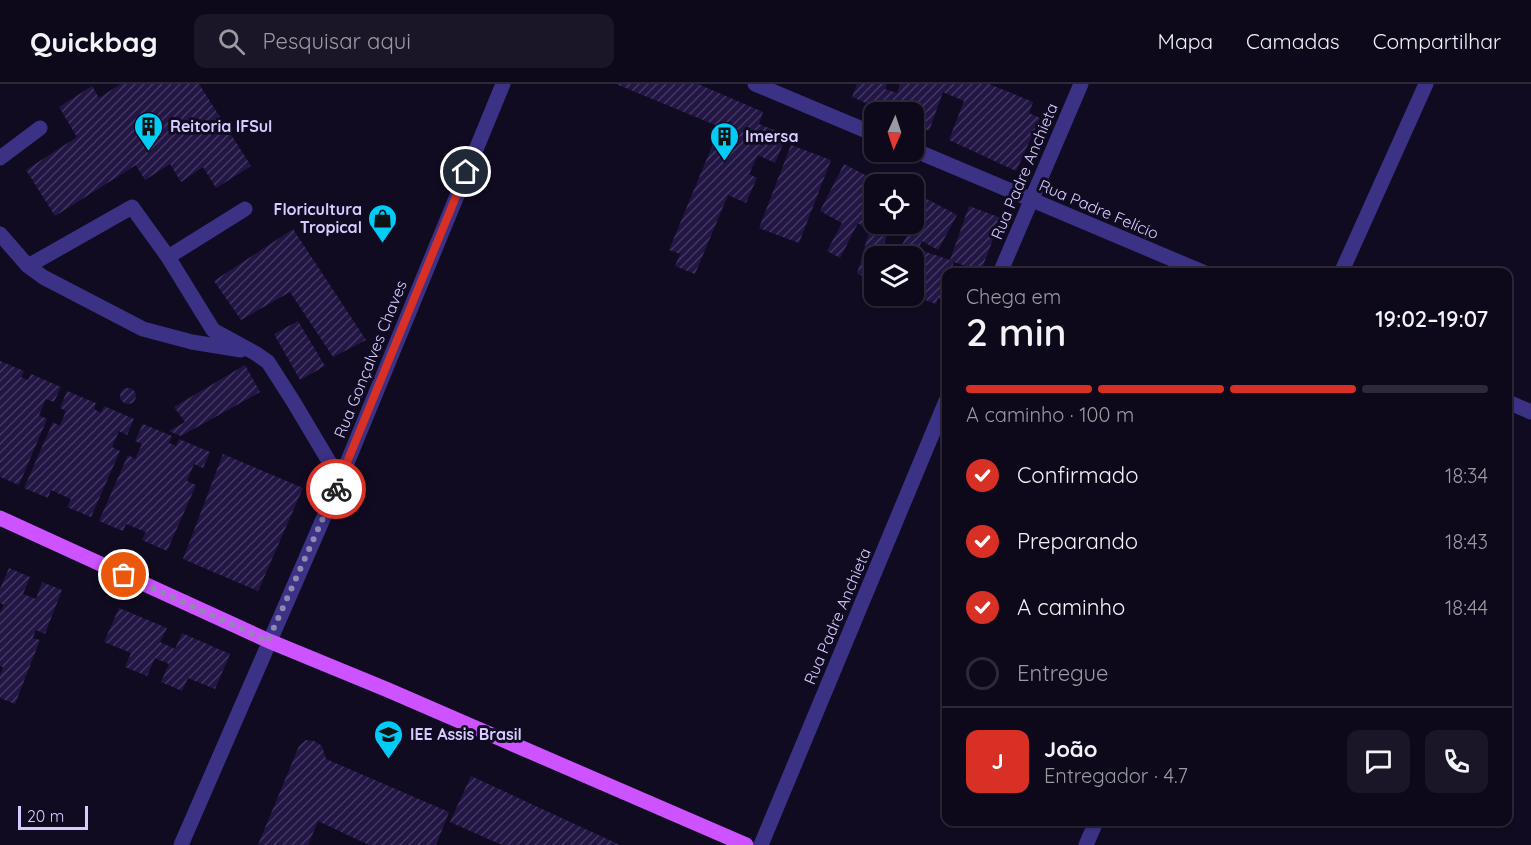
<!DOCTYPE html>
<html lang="pt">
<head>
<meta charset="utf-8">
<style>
	:root { --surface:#0d081a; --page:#1b1627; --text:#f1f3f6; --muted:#9a9aa2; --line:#2d2939; --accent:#d93025 }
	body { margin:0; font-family:Quicksand,sans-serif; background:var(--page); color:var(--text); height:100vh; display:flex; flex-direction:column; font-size:22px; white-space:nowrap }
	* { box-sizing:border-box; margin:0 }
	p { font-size:20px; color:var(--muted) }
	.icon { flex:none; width:33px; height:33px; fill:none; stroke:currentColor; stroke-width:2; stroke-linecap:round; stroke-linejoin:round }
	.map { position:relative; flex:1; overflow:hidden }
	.drawer { position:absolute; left:942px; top:184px; width:570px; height:558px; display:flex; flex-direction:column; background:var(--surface); border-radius:12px; box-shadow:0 2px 4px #0004,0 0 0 2px var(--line) }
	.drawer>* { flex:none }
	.needle { width:39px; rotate:183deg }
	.buttons { position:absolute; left:864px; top:18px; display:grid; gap:12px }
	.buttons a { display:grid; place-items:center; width:60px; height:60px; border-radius:12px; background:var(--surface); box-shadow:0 2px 4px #0004,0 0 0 2px var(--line); font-size:30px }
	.scale { position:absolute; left:18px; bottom:15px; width:70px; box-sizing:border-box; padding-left:6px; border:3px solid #d6ccff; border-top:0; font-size:16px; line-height:21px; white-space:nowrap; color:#d6ccff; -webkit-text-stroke:4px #110b22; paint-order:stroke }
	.pin { position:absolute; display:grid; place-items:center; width:51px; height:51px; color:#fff; margin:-26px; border:3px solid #fff; border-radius:50%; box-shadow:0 2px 6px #0007 }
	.courier { position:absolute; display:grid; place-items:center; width:60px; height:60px; margin:-30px; border:4px solid #d93025; border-radius:50%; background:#fff; color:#222; box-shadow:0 2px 8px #0007 }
	.summary em { font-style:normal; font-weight:600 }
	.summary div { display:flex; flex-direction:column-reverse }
	.summary { display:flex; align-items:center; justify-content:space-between; height:102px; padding:0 24px }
	h1 { font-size:39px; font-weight:600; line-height:45px }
	.bar { display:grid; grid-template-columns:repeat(4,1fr); gap:9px 6px; align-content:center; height:72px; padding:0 24px }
	.bar i { height:8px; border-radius:4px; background:var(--line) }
	.bar .on { background:var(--accent) }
	.bar p { grid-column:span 4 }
	.line { display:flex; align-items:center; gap:15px; padding:0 24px; border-top:2px solid var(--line) }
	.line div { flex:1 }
	.round { display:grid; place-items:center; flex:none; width:63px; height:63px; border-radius:12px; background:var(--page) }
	ol { padding:0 24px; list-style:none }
	li { display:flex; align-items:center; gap:18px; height:66px }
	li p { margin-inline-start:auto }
	li .icon { padding:6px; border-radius:50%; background:var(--accent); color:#fff; stroke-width:4 }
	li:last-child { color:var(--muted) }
	li i { width:33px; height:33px; border:3px solid var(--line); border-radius:50% }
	header { display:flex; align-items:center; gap:36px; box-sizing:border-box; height:84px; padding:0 30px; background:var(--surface); border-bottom:2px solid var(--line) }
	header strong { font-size:28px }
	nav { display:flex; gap:33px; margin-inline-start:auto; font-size:21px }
	.search { width:420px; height:54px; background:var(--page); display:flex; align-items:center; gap:15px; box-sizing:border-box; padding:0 21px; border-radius:12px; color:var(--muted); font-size:22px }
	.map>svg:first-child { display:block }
	.building { fill:url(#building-hatch) }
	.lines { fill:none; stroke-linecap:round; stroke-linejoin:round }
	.minor { stroke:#3b3286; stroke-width:15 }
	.major { stroke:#cc53ff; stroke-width:15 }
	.done { stroke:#9188b2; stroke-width:6; stroke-dasharray:0 10.8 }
	.route { stroke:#d93025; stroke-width:8 }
	.labels { text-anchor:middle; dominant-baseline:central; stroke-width:6; stroke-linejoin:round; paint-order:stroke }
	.poi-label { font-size:16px; font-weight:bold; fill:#d6ccff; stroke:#110b22; text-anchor:start }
	.street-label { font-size:16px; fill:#d6ccff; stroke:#110b22 }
</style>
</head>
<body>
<header>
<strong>Quickbag</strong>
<div class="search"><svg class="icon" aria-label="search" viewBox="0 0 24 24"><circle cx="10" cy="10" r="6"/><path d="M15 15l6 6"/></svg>Pesquisar aqui</div>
<nav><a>Mapa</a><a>Camadas</a><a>Compartilhar</a></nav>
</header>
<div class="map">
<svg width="1531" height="761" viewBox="0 0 1531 761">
	<defs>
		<pattern id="building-hatch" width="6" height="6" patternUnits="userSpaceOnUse" patternTransform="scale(1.5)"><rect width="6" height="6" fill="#231645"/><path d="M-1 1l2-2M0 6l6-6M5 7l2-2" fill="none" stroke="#423761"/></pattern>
	</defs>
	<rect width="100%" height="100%" fill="#110b22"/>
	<path class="building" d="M121 0H199L251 82 216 104 203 83 181 98 170 80 145 96 136 81 55 132 26 86 77 53 59 23 92 2 99 14Z
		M616 0H698L763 28 759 40 787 51 775 79 758 71 749 90 757 94 746 119 728 111 695 190 675 182 680 170 669 166 720 43Z
		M857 0H887L885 5 897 9 900 0H989L1033 18 1029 29 1040 34 1016 87 949 56 964 17 943 8 929 47 914 41V28H886L852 13Z
		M791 61 831 76 799 159 759 144Z
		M844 80 869 93 862 107 874 111V140H905L901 149 889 146 880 172H874V187L872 195 857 190 869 148 858 139 840 174 827 167 842 139 820 127Z
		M927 115 957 131 938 166 922 157 914 172H896Z
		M969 122 1001 134 981 187 954 178 950 189H946V217L938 214 936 220 917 213 919 207 914 205V183L920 166 950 176Z
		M293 145 366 256 333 273 290 208 241 236 214 197Z
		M298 237 325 282 300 296 274 250Z
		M0 277 24 287 21 293 28 296 31 290 61 303 54 318 46 315 39 331 47 335 19 401 0 393Z
		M245 281 260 308 181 352 169 347 185 338 174 323Z
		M120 312a8 8 0 1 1 16 0a8 8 0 1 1-16 0Z
		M67 307 96 319 94 325 101 329 104 322 134 335 127 351 119 347 112 363 120 367 91 433 67 423 71 415 51 406 48 414 24 404 53 338 60 342 66 327 60 324Z
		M143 340 172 352 169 359 176 362 179 355 210 368 203 384 194 380 187 397 196 401 167 467 142 456 146 448 126 440 123 447 99 437 128 371 135 375 142 360 135 357Z
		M223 370 303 404 258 507 183 475Z
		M9 484 30 493 23 510 36 515 42 498 62 506 45 550 36 546 33 554 40 556 15 620 0 614V592L3 583 0 582V529L4 521 0 519V505Z
		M119 524 167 544 160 558 175 565 182 549 230 570 215 605 188 594 182 607 161 598 169 580 155 574 147 592 125 583 131 569 104 558Z
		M306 656 314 657 322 662 326 675 449 728 436 761H369L318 737 308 761H258L299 662Z
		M471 692 620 761H502L450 738Z"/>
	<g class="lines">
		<path class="minor" d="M755 0 874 50
			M914 66 1205 189
			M0 74 40 44
			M0 150 28 182 43 193 143 245 192 258 241 266
			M168 173 245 125
			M28 182 132 123 168 173 213 246 255 269 268 278 293 317 340 396
			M1000 189 1081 0
			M1341 189 1426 0
			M1508 318 1531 328
			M181 761 340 396 503 0
			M761 761 946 317
			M1086 761 1096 738"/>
		<path class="major" d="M0 434 269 557 388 606 746 761"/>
	</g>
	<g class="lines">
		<path class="done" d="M124 491 268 557 336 405"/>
		<path class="route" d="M336 405 466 88"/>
	</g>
	<defs>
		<symbol id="building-pin" viewBox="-11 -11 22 30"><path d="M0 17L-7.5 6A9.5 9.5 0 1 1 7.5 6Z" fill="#00ccf7" stroke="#110b22"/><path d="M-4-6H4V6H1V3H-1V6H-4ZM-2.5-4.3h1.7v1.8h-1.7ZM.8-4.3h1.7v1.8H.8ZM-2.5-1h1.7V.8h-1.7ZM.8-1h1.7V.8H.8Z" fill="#111"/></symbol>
		<symbol id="shop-pin" viewBox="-11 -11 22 30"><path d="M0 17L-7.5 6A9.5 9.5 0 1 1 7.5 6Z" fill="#00ccf7" stroke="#110b22"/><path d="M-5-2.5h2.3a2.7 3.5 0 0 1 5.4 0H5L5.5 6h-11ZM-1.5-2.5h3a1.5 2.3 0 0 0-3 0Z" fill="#111"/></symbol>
		<symbol id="school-pin" viewBox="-11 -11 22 30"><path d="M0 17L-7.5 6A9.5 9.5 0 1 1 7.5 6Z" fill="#00ccf7" stroke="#110b22"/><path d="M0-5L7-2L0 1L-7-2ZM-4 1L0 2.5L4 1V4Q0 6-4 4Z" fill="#111"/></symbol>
	</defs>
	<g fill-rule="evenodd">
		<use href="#building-pin" x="132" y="26" width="33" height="45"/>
		<use href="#building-pin" x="708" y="36" width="33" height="45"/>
		<use href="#shop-pin" x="366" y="118" width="33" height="45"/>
		<use href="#school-pin" x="372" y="634" width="33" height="45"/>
	</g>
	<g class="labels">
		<g class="poi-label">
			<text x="170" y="42">Reitoria IFSul</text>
			<text x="745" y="52">Imersa</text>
			<text x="362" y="125" text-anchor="end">Floricultura<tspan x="362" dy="18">Tropical</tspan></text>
			<text x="410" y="650">IEE Assis Brasil</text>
		</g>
		<g class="street-label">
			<text transform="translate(1024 87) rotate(-67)">Rua Padre Anchieta</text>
			<text transform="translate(1099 125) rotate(23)">Rua Padre Felício</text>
			<text transform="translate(370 275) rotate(-68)">Rua Gonçalves Chaves</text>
			<text transform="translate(837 532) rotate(-67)">Rua Padre Anchieta</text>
		</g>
	</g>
</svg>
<div class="buttons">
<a><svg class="needle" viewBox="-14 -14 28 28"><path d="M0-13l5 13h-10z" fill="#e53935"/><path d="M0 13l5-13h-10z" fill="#9a9aa2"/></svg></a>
<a><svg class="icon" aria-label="locate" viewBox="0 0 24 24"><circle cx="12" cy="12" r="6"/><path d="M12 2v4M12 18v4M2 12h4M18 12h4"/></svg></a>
<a><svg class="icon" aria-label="layers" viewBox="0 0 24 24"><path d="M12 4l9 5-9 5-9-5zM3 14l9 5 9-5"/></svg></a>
</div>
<div class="scale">20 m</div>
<div class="pin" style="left:124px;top:491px;background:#ea580c"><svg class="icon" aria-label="bag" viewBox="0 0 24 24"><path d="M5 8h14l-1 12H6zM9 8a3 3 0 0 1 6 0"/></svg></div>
<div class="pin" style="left:466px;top:88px;background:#1f2937"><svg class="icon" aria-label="home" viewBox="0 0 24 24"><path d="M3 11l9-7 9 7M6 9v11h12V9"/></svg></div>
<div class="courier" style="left:336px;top:405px"><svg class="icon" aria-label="bike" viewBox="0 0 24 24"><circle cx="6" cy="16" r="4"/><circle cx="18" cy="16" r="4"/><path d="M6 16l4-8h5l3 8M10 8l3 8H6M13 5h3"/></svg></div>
<section class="drawer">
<div class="summary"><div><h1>2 min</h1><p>Chega em</p></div><em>19:02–19:07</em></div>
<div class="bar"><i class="on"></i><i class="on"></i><i class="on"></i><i></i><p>A caminho · 100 m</p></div>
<ol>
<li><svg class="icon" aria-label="check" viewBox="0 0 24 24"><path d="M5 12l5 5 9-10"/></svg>Confirmado<p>18:34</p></li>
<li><svg class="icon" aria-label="check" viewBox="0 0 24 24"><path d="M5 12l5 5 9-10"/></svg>Preparando<p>18:43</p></li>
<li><svg class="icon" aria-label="check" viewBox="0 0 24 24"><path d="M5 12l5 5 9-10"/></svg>A caminho<p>18:44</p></li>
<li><i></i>Entregue</li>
</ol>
<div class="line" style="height:108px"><b class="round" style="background:var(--accent);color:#fff">J</b><div><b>João</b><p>Entregador · 4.7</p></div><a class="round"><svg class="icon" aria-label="chat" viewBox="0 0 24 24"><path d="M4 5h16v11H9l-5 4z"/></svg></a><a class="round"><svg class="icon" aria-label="phone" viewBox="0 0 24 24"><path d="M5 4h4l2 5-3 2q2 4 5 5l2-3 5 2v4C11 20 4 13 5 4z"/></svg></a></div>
</section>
</div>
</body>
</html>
